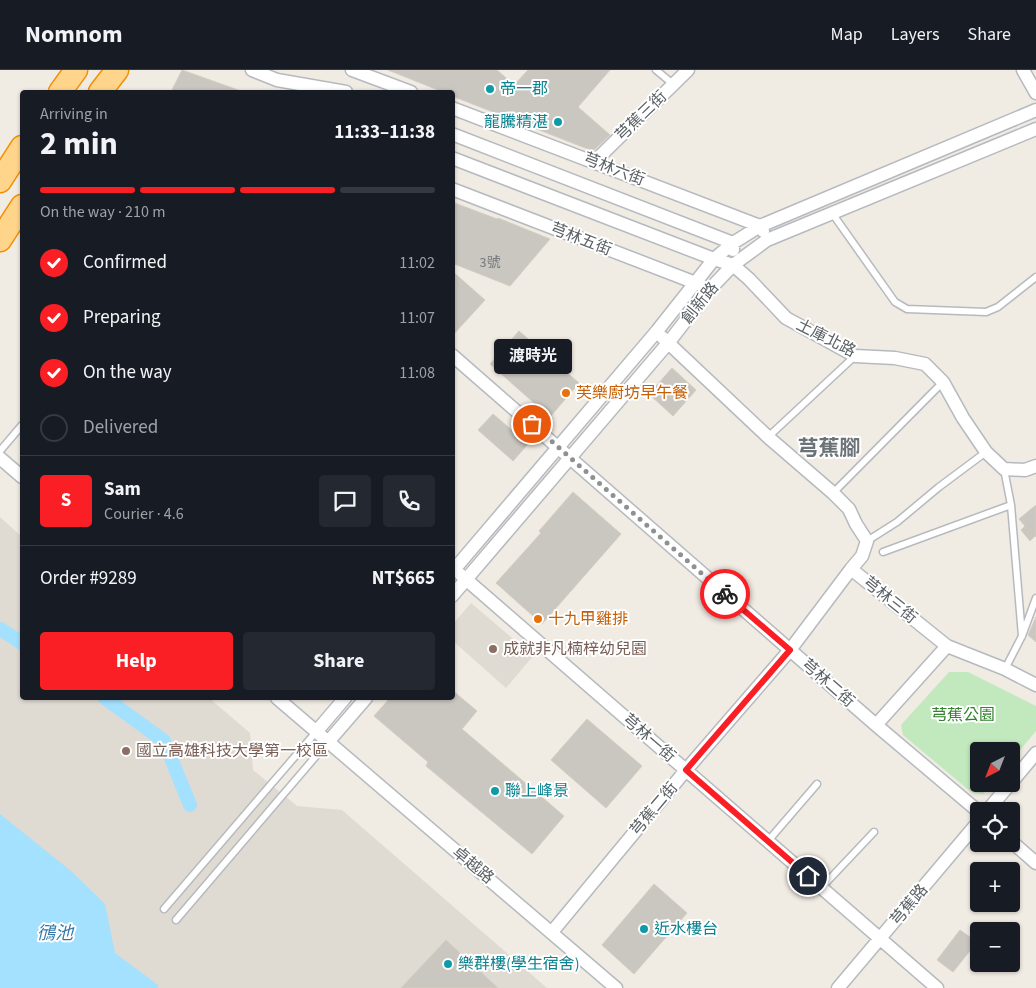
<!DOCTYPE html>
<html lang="en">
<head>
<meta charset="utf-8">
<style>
	:root { --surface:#171b24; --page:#242831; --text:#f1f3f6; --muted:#9ea1a6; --line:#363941; --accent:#fa1f25 }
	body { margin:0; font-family:"Source Sans 3","Noto Sans TC",sans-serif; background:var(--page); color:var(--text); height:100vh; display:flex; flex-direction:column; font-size:19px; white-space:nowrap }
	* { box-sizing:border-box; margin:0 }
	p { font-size:16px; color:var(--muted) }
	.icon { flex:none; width:28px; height:28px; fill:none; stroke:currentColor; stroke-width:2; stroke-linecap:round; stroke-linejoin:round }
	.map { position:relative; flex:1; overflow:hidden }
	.details { position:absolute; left:20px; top:20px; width:435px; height:610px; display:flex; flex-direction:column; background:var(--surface); border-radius:5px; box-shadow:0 1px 4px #0004 }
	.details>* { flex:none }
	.needle { width:32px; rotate:222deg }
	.buttons { position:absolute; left:970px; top:672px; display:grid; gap:10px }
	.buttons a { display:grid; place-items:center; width:50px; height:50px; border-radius:5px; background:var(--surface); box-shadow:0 1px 4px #0004; font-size:25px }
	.pin { position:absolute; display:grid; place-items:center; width:42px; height:42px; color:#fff; margin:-21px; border:2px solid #fff; border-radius:50%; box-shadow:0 1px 5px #0007 }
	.courier { position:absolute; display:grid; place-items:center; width:50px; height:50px; margin:-25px; border:4px solid #fa1f25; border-radius:50%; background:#fff; color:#222; box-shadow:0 1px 6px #0007 }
	.bubble { position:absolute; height:35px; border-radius:5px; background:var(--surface); box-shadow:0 1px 4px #0004; font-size:16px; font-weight:700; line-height:35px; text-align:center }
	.headline em { font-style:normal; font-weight:700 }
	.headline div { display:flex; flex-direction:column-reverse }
	.headline { display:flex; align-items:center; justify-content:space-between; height:85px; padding:0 20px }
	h1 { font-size:32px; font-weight:700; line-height:38px }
	.bar { display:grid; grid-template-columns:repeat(4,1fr); gap:8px 5px; align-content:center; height:60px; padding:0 20px }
	.bar i { height:6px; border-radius:4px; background:var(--line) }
	.bar .on { background:var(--accent) }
	.bar p { grid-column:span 4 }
	.line { display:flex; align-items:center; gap:12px; padding:0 20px; border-top:1px solid var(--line) }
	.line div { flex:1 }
	.round { display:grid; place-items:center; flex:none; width:52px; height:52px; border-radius:5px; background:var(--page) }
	ol { padding:0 20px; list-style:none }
	li { display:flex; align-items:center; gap:15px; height:55px }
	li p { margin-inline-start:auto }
	li .icon { padding:5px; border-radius:50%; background:var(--accent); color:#fff; stroke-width:4 }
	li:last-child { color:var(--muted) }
	li i { width:28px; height:28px; border:2px solid var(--line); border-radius:50% }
	.primary-button { display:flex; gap:10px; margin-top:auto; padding:10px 20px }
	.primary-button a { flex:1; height:58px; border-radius:5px; background:var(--accent); color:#fff; font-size:20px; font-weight:700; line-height:58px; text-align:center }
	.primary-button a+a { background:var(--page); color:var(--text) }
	header { display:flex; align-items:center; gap:30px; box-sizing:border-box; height:70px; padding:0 25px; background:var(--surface); border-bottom:1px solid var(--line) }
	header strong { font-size:24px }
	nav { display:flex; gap:28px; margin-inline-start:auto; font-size:18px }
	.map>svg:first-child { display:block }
	.education { fill:#dfdad2 }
	.green { fill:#c2e9bd }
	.water { fill:#a4e1ff }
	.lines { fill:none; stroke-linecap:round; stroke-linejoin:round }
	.canal { stroke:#a4e1ff; stroke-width:14 }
	.building { fill:#cac6c0; stroke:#d5cdc1 }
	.lane-casing { stroke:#b6babf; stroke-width:9 }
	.street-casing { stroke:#b6babf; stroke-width:15 }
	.highway-casing { stroke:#f38e00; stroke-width:25 }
	.lane { stroke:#fff; stroke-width:6 }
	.street { stroke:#fff; stroke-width:12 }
	.highway { stroke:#ffd58b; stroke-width:22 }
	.done { stroke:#8f9191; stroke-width:5; stroke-dasharray:0 9 }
	.route { stroke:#fa1f25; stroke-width:6 }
	.culture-dot { fill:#0f9aa8; stroke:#fff; stroke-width:2 }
	.food-dot { fill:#e8710a; stroke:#fff; stroke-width:2 }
	.education-dot { fill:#8d6e63; stroke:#fff; stroke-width:2 }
	.labels { text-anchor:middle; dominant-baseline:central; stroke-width:4; stroke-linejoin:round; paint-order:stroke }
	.number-label { font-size:14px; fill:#777a7c }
	.culture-label { font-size:16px; fill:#0d838f; stroke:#fff; text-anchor:start }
	.street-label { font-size:16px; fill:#5b6165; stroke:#fff }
	.food-label { font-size:16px; fill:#c56008; stroke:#fff; text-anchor:start }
	.education-label { font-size:16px; fill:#785e54; stroke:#fff; text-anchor:start }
	.park-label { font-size:16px; fill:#31842c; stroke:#fff }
	.water-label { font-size:18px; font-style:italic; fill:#3278a8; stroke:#fff }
	.district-label { font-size:21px; font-weight:bold; fill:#6c7378; stroke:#fff }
</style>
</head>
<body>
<header>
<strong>Nomnom</strong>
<nav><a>Map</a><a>Layers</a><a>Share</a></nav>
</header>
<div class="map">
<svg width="1036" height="918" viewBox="0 0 1036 918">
	<rect width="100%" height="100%" fill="#f0ebe3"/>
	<path class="education" d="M0 447 22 467V628H209L250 663 253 700 297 736 342 740 547 918H0Z
		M471 533 533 586 506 618 453 571V554Z"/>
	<path class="green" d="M949 602H968L1036 636V661L1011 691V681H979V714H992L983 724 971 722 903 665 901 655Z"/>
	<path class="water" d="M0 744 71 801 105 834 115 883 158 915V918H0Z"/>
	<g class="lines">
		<path class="canal" d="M0 559 22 573
			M105 628 164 671 190 735"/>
	</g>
	<path class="building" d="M182 0 241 21V22H171Z
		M388 0H497L514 15 528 0H610L578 37 610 65 593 81 452 26V22H443Z
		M452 132 497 149 498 148 550 169 510 216 452 193Z
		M452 201 485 230 452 266Z
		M519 261 579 313 550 347 490 294Z
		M672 298 696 320 673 346 649 324Z
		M493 344 528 374 513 391 478 360Z
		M573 422 621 464 542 554 496 513 541 463 539 461Z
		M1036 435V467L1035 466 1030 471 1021 460 1025 456 1019 449Z
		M1036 547V572L1028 565Z
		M452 620 477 641 462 659 564 746 532 784 426 696 428 692 374 646 390 628H452Z
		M587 649 642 696 606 738 551 690Z
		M654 814 687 843 634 904 602 875Z
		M960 860 977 872 953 902 937 890Z
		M446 870 498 918H401Z"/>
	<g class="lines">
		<defs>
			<path id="lane" d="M656 0 673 14
				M832 143 895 232 907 239 986 242 998 237 1036 207
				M768 367 855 286
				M0 381 22 355
				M1004 399 1011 435 1022 566
				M833 423 943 312
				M867 471 897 452 939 417 986 382
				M883 482 1011 435
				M1005 599 1022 566 1036 528
				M768 771 817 714
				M822 817 874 762
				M164 839 316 662
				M176 850 328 672"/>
			<path id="street" d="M252 0 277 10 346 22
				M352 0 411 22
				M1023 0 1036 23
				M452 38 760 156 763 161
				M452 64 733 173V180
				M452 88 714 189 733 195 749 209 786 248 855 286 895 288 925 294 943 312 963 348 986 382 1004 399 1025 400 1036 396
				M594 92 688 0
				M452 119 701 215
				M662 267 768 367 833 423 849 439 856 454 867 471 862 486 851 499 947 576 1005 599 1036 615
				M452 285 876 655 979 742
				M0 388 22 407
				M452 502 657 261 714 189 733 173 760 156 1036 40
				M461 505 937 918
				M452 526 669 272 710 219 733 195 767 170 1036 59
				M277 628 616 918
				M876 655 947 576
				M316 662 345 628
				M328 672 366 628
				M1011 713 1036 683
				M987 741 1010 714
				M1011 771 1036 793
				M552 862 686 700 790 580 851 499
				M838 918 979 751"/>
			<path id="highway" d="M60 22 76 0
				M100 22 117 0
				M0 111 22 77
				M0 170 22 136"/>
		</defs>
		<use href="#lane" class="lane-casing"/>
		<use href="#street" class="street-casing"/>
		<use href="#highway" class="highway-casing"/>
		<use href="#lane" class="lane"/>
		<use href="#street" class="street"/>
		<use href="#highway" class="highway"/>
	</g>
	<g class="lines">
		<path class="done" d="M532 354 725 524"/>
		<path class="route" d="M725 524 790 580 686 700 808 806"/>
	</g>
	<g class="culture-dot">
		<circle cx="490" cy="19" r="5"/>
		<circle cx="558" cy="52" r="5"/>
		<circle cx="495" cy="721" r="5"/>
		<circle cx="644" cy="859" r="5"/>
		<circle cx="448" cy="894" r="5"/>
	</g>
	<g class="food-dot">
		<circle cx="566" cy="323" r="5"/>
		<circle cx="538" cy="549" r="5"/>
	</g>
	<g class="education-dot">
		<circle cx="493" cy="579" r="5"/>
		<circle cx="126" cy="681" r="5"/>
	</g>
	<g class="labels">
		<g class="number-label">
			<text x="490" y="193">3號</text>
		</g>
		<g class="culture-label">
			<text x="500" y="19">帝一郡</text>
			<text x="548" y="52" text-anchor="end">龍騰精湛</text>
			<text x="505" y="721">聯上峰景</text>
			<text x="654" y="859">近水樓台</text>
			<text x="458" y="894">樂群樓(學生宿舍)</text>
		</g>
		<g class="street-label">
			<text transform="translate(641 46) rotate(-44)">芎蕉三街</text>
			<text transform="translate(614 99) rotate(21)">芎林六街</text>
			<text transform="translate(581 169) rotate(21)">芎林五街</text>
			<text transform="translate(700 233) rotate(-51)">創新路</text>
			<text transform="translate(826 268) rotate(27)">土庫北路</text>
			<text transform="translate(890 530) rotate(39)">芎林三街</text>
			<text transform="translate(828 613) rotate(41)">芎林二街</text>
			<text transform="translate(649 668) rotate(41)">芎林一街</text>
			<text transform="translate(654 739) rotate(-50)">芎蕉二街</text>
			<text transform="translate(473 795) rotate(40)">卓越路</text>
			<text transform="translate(909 835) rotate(-50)">芎蕉路</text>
		</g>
		<g class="food-label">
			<text x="576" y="323">芙樂廚坊早午餐</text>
			<text x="548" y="549">十九甲雞排</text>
		</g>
		<g class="education-label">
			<text x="503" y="579">成就非凡楠梓幼兒園</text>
			<text x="136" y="681">國立高雄科技大學第一校區</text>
		</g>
		<g class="park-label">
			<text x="963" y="645">芎蕉公園</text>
		</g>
		<g class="water-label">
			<text x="55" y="863">鴴池</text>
		</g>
		<g class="district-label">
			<text x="829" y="378">芎蕉腳</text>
		</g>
	</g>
</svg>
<div class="buttons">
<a><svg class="needle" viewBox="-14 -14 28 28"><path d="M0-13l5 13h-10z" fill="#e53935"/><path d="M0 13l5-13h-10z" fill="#9ea1a6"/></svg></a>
<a><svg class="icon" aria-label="locate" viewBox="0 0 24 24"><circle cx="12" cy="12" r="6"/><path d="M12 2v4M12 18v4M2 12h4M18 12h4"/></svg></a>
<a>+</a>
<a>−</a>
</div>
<div class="pin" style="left:532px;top:354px;background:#ea580c"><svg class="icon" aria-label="bag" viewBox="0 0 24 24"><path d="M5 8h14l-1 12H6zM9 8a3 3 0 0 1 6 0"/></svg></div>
<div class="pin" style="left:808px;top:806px;background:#1f2937"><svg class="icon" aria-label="home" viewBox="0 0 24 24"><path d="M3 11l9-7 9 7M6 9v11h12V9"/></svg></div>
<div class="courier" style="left:725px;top:524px"><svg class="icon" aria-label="bike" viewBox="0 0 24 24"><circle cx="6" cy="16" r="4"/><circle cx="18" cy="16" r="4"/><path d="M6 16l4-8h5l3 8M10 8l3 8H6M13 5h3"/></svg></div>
<div class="bubble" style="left:494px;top:269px;width:78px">渡時光</div>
<section class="details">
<div class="headline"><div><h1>2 min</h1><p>Arriving in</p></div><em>11:33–11:38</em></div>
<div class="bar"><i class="on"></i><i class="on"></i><i class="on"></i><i></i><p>On the way · 210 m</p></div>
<ol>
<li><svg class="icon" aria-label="check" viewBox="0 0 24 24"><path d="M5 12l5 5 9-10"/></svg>Confirmed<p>11:02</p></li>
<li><svg class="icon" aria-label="check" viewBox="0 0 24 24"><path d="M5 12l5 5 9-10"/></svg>Preparing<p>11:07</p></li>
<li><svg class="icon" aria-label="check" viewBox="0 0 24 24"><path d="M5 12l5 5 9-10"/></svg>On the way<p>11:08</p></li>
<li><i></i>Delivered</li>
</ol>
<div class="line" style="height:90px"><b class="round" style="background:var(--accent);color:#fff">S</b><div><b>Sam</b><p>Courier · 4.6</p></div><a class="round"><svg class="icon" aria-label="chat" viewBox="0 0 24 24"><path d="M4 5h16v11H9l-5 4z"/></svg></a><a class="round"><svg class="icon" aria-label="phone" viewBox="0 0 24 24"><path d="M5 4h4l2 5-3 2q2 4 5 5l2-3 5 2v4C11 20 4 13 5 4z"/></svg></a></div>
<div class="line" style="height:65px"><div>Order #9289</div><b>NT$665</b></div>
<div class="primary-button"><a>Help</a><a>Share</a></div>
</section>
</div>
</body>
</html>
